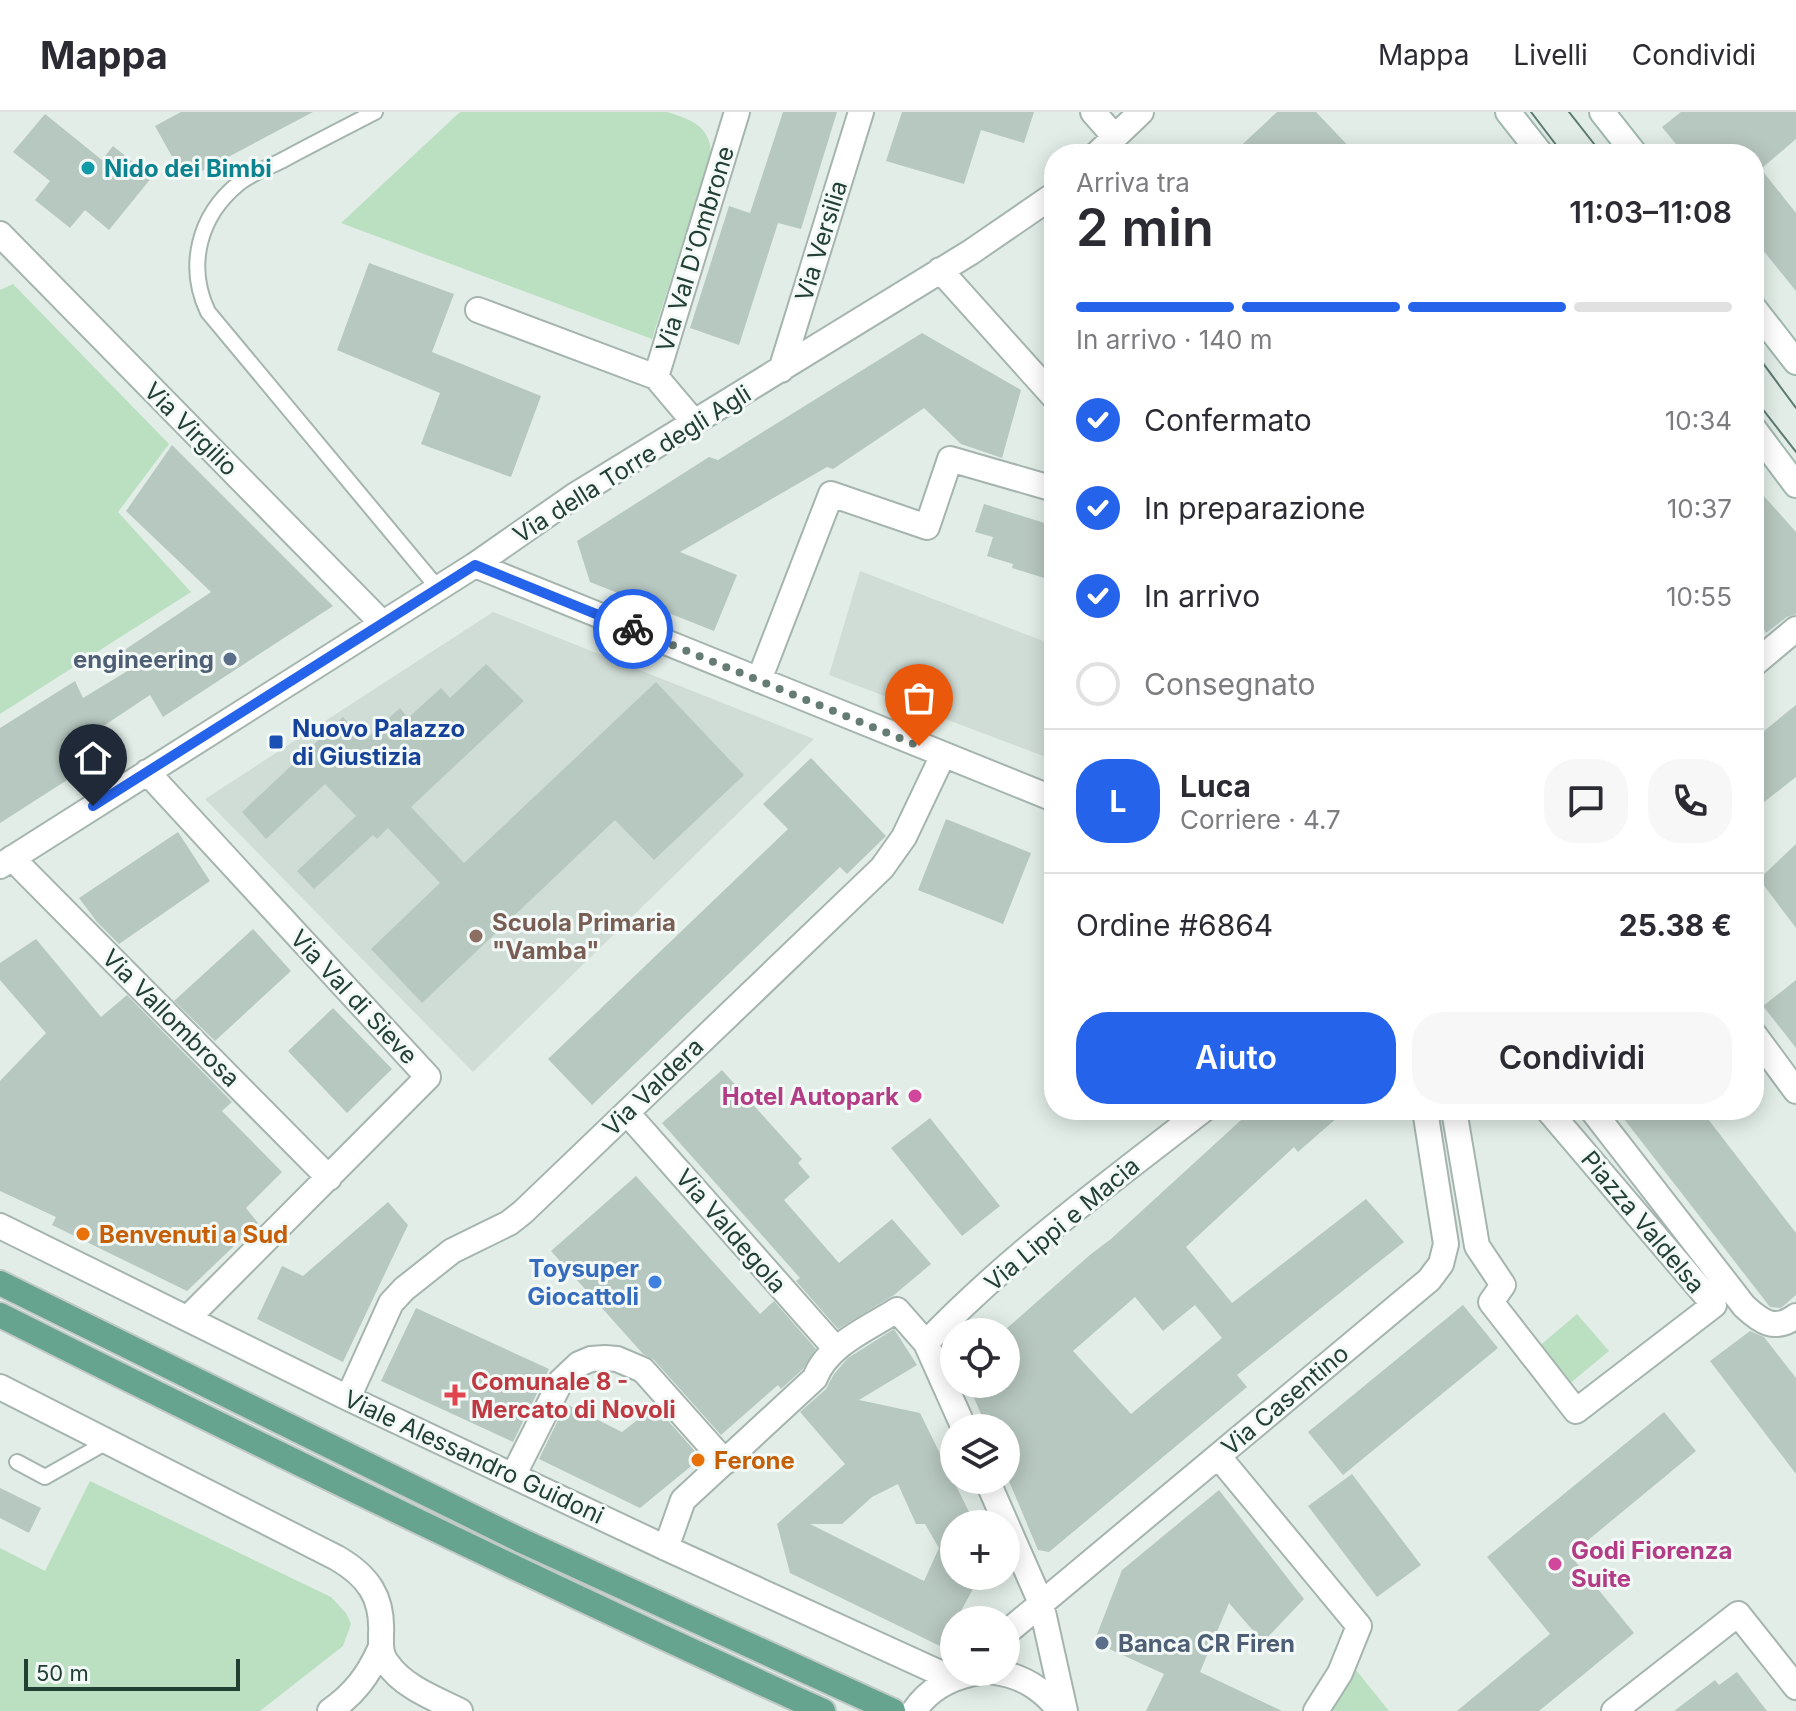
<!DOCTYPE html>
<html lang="it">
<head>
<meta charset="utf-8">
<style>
	:root { --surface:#fff; --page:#f7f7f7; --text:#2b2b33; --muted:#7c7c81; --line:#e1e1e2; --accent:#2563eb }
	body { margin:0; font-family:Inter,sans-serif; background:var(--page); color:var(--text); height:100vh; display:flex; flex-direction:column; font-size:30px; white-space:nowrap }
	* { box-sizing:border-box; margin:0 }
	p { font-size:26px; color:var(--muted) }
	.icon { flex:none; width:44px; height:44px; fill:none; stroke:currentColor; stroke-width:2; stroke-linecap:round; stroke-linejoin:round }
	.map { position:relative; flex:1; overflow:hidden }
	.panel { position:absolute; left:1044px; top:32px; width:720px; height:976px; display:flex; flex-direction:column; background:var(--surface); border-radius:32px; box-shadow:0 4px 20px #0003 }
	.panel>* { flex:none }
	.tools { position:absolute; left:940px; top:1206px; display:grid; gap:16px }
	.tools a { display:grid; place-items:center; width:80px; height:80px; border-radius:50%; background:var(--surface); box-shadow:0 4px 20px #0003; font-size:40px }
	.scale { position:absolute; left:24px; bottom:20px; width:216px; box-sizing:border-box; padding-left:8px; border:4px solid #223f34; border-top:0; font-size:22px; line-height:28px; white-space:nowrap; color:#223f34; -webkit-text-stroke:6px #f3f9f6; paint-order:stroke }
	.pin { position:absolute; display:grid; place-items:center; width:68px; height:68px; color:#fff; margin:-82px -34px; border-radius:50% 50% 50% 0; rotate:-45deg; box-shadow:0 0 8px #0007 }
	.pin .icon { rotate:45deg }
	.courier { position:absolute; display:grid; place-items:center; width:80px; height:80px; margin:-40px; border:6px solid #2563eb; border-radius:50%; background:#fff; color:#222; box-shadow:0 2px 10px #0007 }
	.headline em { font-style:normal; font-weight:600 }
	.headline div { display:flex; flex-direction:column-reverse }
	.headline { display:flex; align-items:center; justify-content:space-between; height:136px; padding:0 32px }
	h1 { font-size:52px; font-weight:600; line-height:60px }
	.bar { display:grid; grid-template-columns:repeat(4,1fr); gap:12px 8px; align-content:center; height:96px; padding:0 32px }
	.bar i { height:10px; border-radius:6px; background:var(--line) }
	.bar .selected { background:var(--accent) }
	.bar p { grid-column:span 4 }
	.line { display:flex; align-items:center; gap:20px; padding:0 32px; border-top:2px solid var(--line) }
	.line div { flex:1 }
	.round { display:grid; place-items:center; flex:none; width:84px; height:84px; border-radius:32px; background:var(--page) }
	ol { padding:0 32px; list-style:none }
	li { display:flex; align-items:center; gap:24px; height:88px }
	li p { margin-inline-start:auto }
	li .icon { padding:8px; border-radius:50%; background:var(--accent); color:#fff; stroke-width:4 }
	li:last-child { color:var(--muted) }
	li i { width:44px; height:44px; border:4px solid var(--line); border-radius:50% }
	.button { display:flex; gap:16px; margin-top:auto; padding:16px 32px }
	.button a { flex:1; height:92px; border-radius:32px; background:var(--accent); color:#fff; font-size:32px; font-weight:600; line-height:92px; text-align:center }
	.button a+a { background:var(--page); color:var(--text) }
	header { display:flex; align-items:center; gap:48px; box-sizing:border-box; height:112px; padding:0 40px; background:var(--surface); border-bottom:2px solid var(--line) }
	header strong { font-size:38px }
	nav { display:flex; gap:44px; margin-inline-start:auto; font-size:28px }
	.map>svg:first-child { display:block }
	.built { fill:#d0ddd6 }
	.green { fill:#bbdfc1 }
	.building { fill:#b7c8c0; fill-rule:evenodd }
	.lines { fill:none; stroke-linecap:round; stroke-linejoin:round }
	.lane-casing { stroke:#a5b5ae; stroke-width:18 }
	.street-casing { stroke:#a5b5ae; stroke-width:28 }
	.secondary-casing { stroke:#a0b9ae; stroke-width:28 }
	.primary-casing { stroke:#c1c9c6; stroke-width:28 }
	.lane { stroke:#fff; stroke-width:14 }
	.street { stroke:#fff; stroke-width:24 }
	.secondary { stroke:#fff; stroke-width:24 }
	.primary { stroke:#66a48f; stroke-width:24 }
	.tram { stroke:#5c7a70; stroke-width:2 }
	.done { stroke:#657c73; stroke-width:8; stroke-dasharray:0 14.4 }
	.route { stroke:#2563eb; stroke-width:10 }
	.culture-dot { fill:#0f9aa8; stroke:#f3f9f6; stroke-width:3 }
	.service-dot { fill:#5c6f8a; stroke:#f3f9f6; stroke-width:3 }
	.transit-dot { fill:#1a4fb4; stroke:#f3f9f6; stroke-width:3 }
	.education-dot { fill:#8d6e63; stroke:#f3f9f6; stroke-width:3 }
	.hotel-dot { fill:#d1479c; stroke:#f3f9f6; stroke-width:3 }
	.food-dot { fill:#e8710a; stroke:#f3f9f6; stroke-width:3 }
	.shop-dot { fill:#3f7fe0; stroke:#f3f9f6; stroke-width:3 }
	.health-dot { fill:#e0444e; stroke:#f3f9f6; stroke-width:3 }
	.labels { text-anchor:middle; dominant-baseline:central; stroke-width:6; stroke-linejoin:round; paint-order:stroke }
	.culture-label { font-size:24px; font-weight:bold; fill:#0d838f; stroke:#f3f9f6; text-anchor:start }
	.street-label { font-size:24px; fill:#223f34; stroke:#f3f9f6 }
	.service-label { font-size:24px; font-weight:bold; fill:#4e5e75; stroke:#f3f9f6; text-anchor:end }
	.transit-label { font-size:24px; font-weight:bold; fill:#164399; stroke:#f3f9f6; text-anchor:start }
	.education-label { font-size:24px; font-weight:bold; fill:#785e54; stroke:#f3f9f6; text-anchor:start }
	.hotel-label { font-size:24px; font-weight:bold; fill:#b23c85; stroke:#f3f9f6; text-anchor:end }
	.food-label { font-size:24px; font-weight:bold; fill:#c56008; stroke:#f3f9f6; text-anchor:start }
	.shop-label { font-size:24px; font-weight:bold; fill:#366cbe; stroke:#f3f9f6; text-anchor:end }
	.health-label { font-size:24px; font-weight:bold; fill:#be3a42; stroke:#f3f9f6; text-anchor:start }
</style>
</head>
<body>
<header>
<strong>Mappa</strong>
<nav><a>Mappa</a><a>Livelli</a><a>Condividi</a></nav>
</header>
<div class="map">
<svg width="1796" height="1599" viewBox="0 0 1796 1599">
	<rect width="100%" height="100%" fill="#e2ede7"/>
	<path class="built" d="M860 459 1054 533V648L829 563Z
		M493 500 814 627 473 960 205 687Z"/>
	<path class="green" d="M460 0H667C690 7 710 14 711 41L652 227 341 111Z
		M13 172 169 332 118 400 191 480 0 602V178Z
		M1577 1202 1609 1239 1568 1273 1537 1236Z
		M90 1369 331 1485 346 1501 351 1512 343 1534 260 1599H0V1436L45 1459Z
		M1356 1558 1389 1599H1332Z"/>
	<path class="building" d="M181 0H313L185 68 155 14Z
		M783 0H837L801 117 778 111 739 233 690 216 729 94 750 101Z
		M902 0H1034L1024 31 981 18 964 72 886 49Z
		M1277 0H1316L1356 42H1232Z
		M1681 0H1796V27L1761 57 1796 101V179L1754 127V42H1684L1662 15Z
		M45 2 102 48 113 34 152 65 109 118 85 98 70 116 35 88 50 69 13 40Z
		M369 151 454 182 432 240 541 284 511 365 421 332 440 281 337 238Z
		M922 221 1021 278 1002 346 961 332 924 296 833 357 827 355 680 440 737 463 714 519 590 470 577 429 709 345 718 348Z
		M172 333 333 494 163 605 150 583 99 617 111 640 0 711V616L75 569 83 586 134 555 123 539 211 480 126 399Z
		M1754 373 1796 420V502L1787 505 1766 521 1754 502Z
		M984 392 1054 414V469L1012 456 1013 452 987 444 993 425 975 420Z
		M486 552 524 589 411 695 464 751 656 570 744 663 654 748 615 708 422 891 371 837 440 771 388 716 377 727 373 723 314 777 297 759 356 704 325 672 266 727 242 700 343 605 365 628 400 596 408 606 441 576 450 586Z
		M1796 593V665L1754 698V627Z
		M811 646 886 724 847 762 840 755 592 993 548 947 788 717 763 692Z
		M946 707 1031 741 1003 812 918 778Z
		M178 720 210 769 119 832 97 810 79 786Z
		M1796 732V816L1759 767Z
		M253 817 291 859 215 929 174 889Z
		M36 827 101 905 127 883 232 990 222 999 282 1060 246 1096 258 1111 187 1179 52 1113 56 1105 0 1079V969L46 921 0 868V851Z
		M1796 868V936L1763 894Z
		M333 896 392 957 347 1001 288 939Z
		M722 958 802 1047 798 1051 810 1065 784 1088 839 1151 892 1107 931 1152 894 1183 838 1217 796 1169 800 1166 662 1011Z
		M1252 998H1346L1298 1040 1294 1035 1186 1135 1232 1191 1366 1087 1404 1130 1237 1263 1247 1275 1049 1440 1038 1438 1006 1362V1316H987L968 1272H1006V1217L1091 1142 1111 1127ZM1135 1185 1163 1219 1195 1193 1222 1226 1131 1302 1073 1239Z
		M1617 998H1701L1796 1121V1183L1781 1196 1770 1195Z
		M930 1006 1000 1094 962 1124 891 1036Z
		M636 1064 760 1202 774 1189 816 1237 803 1257 781 1277 778 1273 721 1323 654 1248 643 1242 551 1139Z
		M388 1090 408 1113 343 1250 257 1207 282 1154 303 1164Z
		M1463 1193 1498 1236 1343 1363 1308 1320Z
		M416 1196 549 1257 513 1330 381 1269Z
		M894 1217 917 1253 859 1288 920 1301 975 1412H954V1464H980L956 1508H954L942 1535 790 1461 777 1412 845 1352 800 1300 826 1277 834 1262 848 1246ZM898 1372 916 1412H925L939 1436 924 1469 810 1412H842L872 1385Z
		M1750 1219 1764 1225 1796 1266V1362L1710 1249Z
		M566 1292 622 1320 655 1294 701 1346 640 1396 539 1347Z
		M1664 1300 1696 1339 1570 1443 1634 1521 1539 1599H1457L1550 1522 1487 1445Z
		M1352 1362 1421 1453 1377 1485 1308 1394Z
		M0 1376 41 1396 29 1421 0 1406Z
		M1219 1378 1304 1487 1263 1530 1229 1491 1200 1560 1282 1599H1146L1164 1562 1094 1530 1122 1458Z
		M1737 1560 1767 1599H1674L1715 1568 1719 1573Z"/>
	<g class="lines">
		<defs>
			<path id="lane" d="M375 0C344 16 312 32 281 49 267 56 250 62 238 72 199 104 186 154 208 200L437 475
				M17 1350 45 1365 107 1330"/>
			<path id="street" d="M1093 0 1115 25
				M1097 42 1141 0
				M0 122 382 511
				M940 158 1054 285
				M478 198 656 265
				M781 258 861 0
				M694 310 656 265 737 0
				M475 453 1054 687
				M1754 552 1796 517
				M759 568 831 382 927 415 950 347 1054 377
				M147 660 428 965 188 1206
				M12 746 329 1066
				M0 754 475 453 574 384 971 140 1054 83
				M1754 922 1796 979
				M1454 998 1477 1134 1503 1173 1491 1190 1576 1299 1714 1193 1548 998
				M1592 998 1744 1194C1761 1210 1775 1220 1796 1204
				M627 1001 836 1237
				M0 1114 348 1286 666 1436 953 1567 961 1560
				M926 1231C1009 1144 1108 1072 1203 998
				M0 1275 337 1446C368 1464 383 1485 381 1522 381 1533 380 1542 387 1551 403 1575 436 1587 460 1599
				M348 1286 391 1191 404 1177 452 1139 509 1111 523 1100 882 756 904 725 943 643
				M1218 1344 1359 1514 1340 1561 1316 1599
				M513 1364 561 1269 579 1252 591 1247 605 1246 617 1247 643 1258 725 1350
				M987 1368 1041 1491 1065 1599
				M666 1436 683 1388 815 1266C827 1233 869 1216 897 1198L926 1231 964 1316
				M1006 1521 1429 1168 1441 1152 1446 1132 1425 998
				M995 1560C1023 1564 1043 1577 1060 1599
				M330 1599C354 1582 368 1564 380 1537
				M914 1599C930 1575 954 1564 981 1560
				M1614 1599 1738 1502 1796 1575"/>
			<path id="secondary" d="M1508 0 1541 42
				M1602 0 1635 42
				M1754 196 1796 250
				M1754 317 1796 373"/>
			<path id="primary" d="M0 1171 520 1428 893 1599
				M0 1203C272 1340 546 1473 823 1599"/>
		</defs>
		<use href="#lane" class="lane-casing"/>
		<use href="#street" class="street-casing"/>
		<use href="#secondary" class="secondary-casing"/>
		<use href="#primary" class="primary-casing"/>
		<use href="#lane" class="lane"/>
		<use href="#street" class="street"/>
		<use href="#secondary" class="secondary"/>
		<use href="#primary" class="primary"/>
		<path class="tram" d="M1531 0 1563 42
			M1569 0 1602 42
			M1754 239 1796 296
			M1754 286 1796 340"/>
	</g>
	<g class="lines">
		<path class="done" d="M633 517 919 634"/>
		<path class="route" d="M93 694 475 453 633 517"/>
	</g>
	<circle class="culture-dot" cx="88" cy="56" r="8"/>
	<g class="service-dot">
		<circle cx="230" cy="547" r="8"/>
		<circle cx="1102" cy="1531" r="8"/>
	</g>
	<rect class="transit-dot" x="268" y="622" width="16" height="16" rx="4"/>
	<circle class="education-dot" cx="476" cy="824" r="8"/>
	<g class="hotel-dot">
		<circle cx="915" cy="984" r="8"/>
		<circle cx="1555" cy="1452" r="8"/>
	</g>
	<g class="food-dot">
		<circle cx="83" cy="1122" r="8"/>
		<circle cx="698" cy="1348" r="8"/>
	</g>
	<circle class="shop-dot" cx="655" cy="1170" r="8"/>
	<path class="health-dot" d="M451 1271h8v8h8v8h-8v8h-8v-8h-8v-8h8z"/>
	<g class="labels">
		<g class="culture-label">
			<text x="104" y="56">Nido dei Bimbi</text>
		</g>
		<g class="street-label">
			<text transform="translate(821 129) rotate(-73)">Via Versilia</text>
			<text transform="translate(695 137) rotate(-73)">Via Val D'Ombrone</text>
			<text transform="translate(191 317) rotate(45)">Via Virgilio</text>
			<text transform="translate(632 352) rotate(-32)">Via della Torre degli Agli</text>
			<text transform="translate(354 885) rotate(47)">Via Val di Sieve</text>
			<text transform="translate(171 906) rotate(45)">Via Vallombrosa</text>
			<text transform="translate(653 975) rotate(-44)">Via Valdera</text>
			<text transform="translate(1643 1110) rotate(50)">Piazza Valdelsa</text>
			<text transform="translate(1062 1112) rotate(-40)">Via Lippi e Macia</text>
			<text transform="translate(731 1119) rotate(49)">Via Valdegola</text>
			<text transform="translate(1285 1288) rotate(-40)">Via Casentino</text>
			<text transform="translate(474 1345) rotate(25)">Viale Alessandro Guidoni</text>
		</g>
		<g class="service-label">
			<text x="214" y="547">engineering</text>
			<text x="1118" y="1531" text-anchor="start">Banca CR Firen</text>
		</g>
		<g class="transit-label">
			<text x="292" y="616">Nuovo Palazzo<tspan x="292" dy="28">di Giustizia</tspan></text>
		</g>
		<g class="education-label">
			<text x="492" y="810">Scuola Primaria<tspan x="492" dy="28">"Vamba"</tspan></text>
		</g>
		<g class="hotel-label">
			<text x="899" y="984">Hotel Autopark</text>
			<text x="1571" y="1438" text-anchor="start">Godi Fiorenza<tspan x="1571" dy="28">Suite</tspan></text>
		</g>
		<g class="food-label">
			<text x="99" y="1122">Benvenuti a Sud</text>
			<text x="714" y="1348">Ferone</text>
		</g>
		<g class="shop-label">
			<text x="639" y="1156">Toysuper<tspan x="639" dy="28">Giocattoli</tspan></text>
		</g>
		<g class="health-label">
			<text x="471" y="1269">Comunale 8 -<tspan x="471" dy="28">Mercato di Novoli</tspan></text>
		</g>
	</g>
</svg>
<div class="tools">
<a><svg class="icon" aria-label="locate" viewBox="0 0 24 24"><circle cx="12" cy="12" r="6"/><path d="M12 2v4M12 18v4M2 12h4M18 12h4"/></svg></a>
<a><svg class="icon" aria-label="layers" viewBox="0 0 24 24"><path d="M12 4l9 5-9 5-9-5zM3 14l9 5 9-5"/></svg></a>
<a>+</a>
<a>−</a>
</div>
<div class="scale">50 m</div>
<div class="pin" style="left:919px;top:634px;background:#ea580c"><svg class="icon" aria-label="bag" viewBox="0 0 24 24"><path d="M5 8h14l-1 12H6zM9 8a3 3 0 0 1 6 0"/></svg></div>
<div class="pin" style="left:93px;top:694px;background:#1f2937"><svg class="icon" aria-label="home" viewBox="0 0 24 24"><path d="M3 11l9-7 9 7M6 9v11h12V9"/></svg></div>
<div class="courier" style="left:633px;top:517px"><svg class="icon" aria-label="bike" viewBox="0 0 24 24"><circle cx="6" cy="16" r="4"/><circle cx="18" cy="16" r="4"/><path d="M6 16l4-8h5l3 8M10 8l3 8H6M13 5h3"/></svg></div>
<section class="panel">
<div class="headline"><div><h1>2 min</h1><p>Arriva tra</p></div><em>11:03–11:08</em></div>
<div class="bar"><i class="selected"></i><i class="selected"></i><i class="selected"></i><i></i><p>In arrivo · 140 m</p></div>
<ol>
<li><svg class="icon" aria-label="check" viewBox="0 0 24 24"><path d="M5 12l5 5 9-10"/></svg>Confermato<p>10:34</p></li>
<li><svg class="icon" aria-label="check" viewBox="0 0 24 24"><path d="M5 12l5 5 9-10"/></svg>In preparazione<p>10:37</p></li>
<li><svg class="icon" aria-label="check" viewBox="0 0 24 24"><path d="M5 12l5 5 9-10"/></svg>In arrivo<p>10:55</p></li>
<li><i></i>Consegnato</li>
</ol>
<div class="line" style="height:144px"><b class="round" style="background:var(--accent);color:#fff">L</b><div><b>Luca</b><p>Corriere · 4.7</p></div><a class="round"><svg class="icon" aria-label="chat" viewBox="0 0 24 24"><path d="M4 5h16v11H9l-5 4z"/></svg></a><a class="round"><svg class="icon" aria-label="phone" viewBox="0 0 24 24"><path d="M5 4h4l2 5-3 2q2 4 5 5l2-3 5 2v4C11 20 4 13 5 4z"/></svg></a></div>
<div class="line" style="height:104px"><div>Ordine #6864</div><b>25.38 €</b></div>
<div class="button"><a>Aiuto</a><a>Condividi</a></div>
</section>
</div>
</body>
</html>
